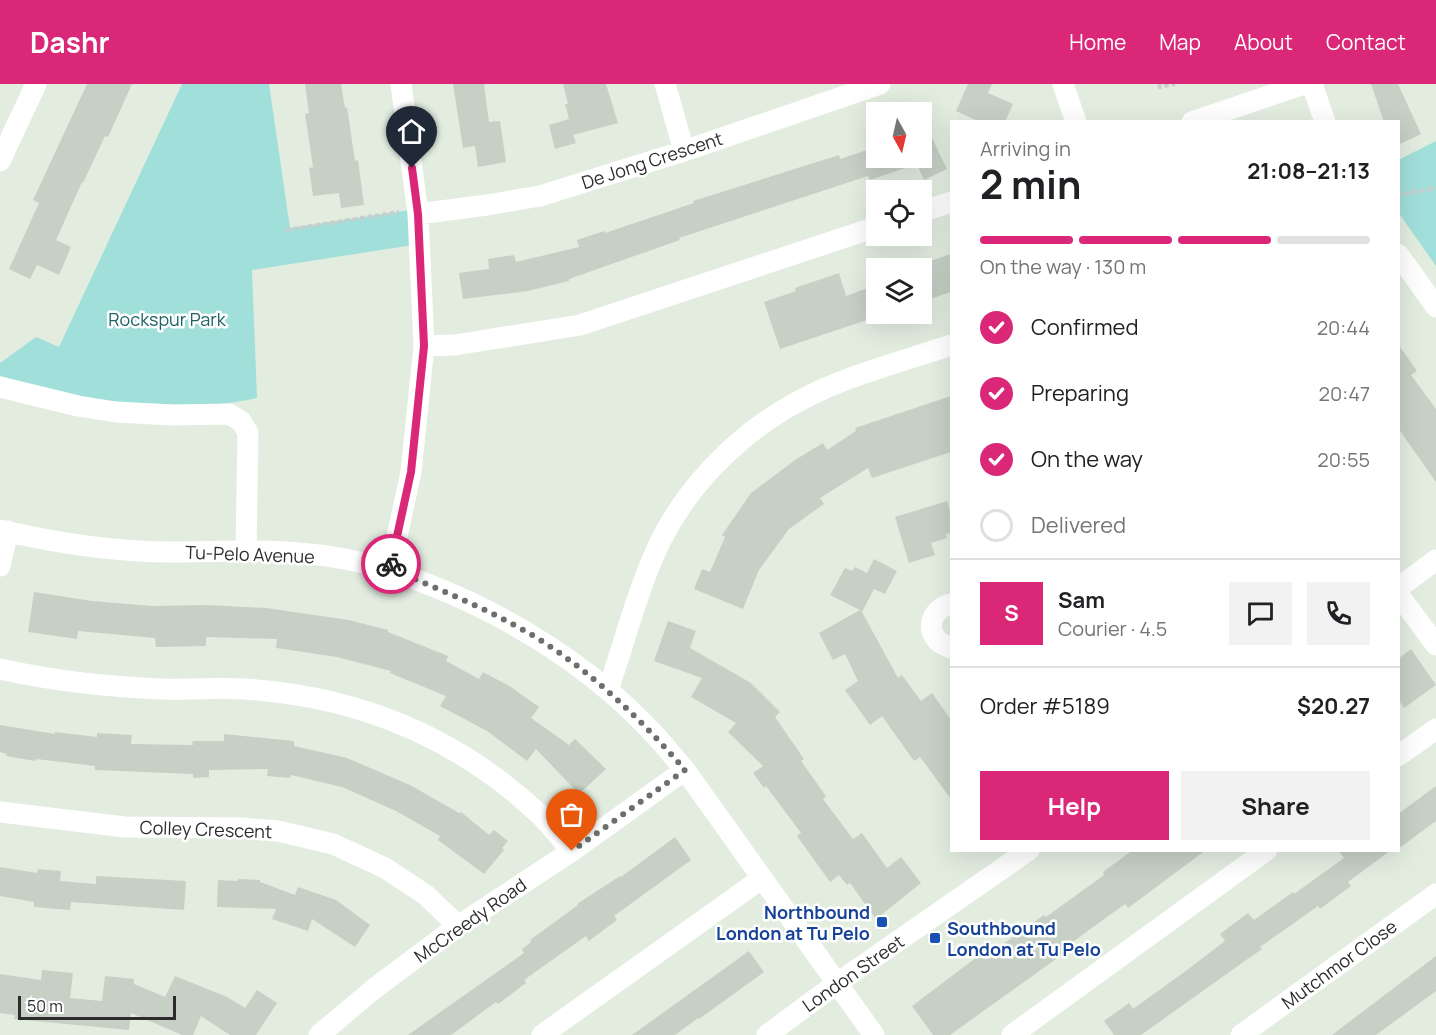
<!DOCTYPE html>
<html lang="en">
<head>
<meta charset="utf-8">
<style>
	:root { --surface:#fff; --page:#f2f2f2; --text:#202124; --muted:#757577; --line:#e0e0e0; --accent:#db2777 }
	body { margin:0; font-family:Manrope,sans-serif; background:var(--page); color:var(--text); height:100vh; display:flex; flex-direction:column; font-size:22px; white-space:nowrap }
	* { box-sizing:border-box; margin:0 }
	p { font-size:20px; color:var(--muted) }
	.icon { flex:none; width:33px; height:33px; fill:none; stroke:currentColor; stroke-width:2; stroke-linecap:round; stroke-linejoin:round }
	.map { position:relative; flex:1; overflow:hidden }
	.drawer { position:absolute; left:950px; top:36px; width:450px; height:732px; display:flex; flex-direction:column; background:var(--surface); border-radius:0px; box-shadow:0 6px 24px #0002 }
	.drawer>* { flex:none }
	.needle { width:39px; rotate:172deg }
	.buttons { position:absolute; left:866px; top:18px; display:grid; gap:12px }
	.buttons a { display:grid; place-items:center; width:66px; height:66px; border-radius:0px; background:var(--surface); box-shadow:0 6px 24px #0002; font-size:30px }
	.scale { position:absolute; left:18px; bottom:15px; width:158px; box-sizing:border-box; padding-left:6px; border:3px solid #2c2c2c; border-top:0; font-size:16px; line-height:21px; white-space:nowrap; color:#2c2c2c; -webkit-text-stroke:4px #fff; paint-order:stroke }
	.pin { position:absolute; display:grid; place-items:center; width:51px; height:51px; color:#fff; margin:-62px -26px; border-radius:50% 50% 50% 0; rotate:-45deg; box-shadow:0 0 6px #0007 }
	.pin .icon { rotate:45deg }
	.courier { position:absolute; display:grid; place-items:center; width:60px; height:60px; margin:-30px; border:4px solid #db2777; border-radius:50%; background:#fff; color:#222; box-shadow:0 2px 8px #0007 }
	.head em { font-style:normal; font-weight:700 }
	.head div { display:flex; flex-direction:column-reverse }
	.head { display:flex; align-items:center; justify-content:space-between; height:102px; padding:0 30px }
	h1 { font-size:39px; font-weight:700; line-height:45px }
	.bar { display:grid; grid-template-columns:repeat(4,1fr); gap:9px 6px; align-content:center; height:72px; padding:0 30px }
	.bar i { height:8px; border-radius:4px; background:var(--line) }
	.bar .on { background:var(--accent) }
	.bar p { grid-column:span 4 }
	.line { display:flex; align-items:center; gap:15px; padding:0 30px; border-top:2px solid var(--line) }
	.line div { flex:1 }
	.round { display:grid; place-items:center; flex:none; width:63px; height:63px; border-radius:0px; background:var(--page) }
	ol { padding:0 30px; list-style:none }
	li { display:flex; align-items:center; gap:18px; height:66px }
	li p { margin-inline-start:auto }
	li .icon { padding:6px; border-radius:50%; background:var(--accent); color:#fff; stroke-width:4 }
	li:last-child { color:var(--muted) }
	li i { width:33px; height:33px; border:3px solid var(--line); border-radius:50% }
	.primary-button { display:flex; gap:12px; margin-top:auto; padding:12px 30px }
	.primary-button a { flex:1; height:69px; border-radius:0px; background:var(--accent); color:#fff; font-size:24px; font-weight:700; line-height:69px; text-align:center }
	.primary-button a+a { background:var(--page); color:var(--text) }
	header { display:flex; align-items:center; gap:36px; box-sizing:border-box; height:84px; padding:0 30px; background:var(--accent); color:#fff }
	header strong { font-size:28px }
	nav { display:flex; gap:33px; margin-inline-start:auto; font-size:21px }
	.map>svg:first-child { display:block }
	.green { fill:#a1dfda }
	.building { fill:#c6d0c5 }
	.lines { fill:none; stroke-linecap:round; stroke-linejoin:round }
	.path { stroke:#ccc; stroke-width:4; stroke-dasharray:4.5 3; stroke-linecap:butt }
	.minor { stroke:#fff; stroke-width:21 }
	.done { stroke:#6c706b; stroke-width:6; stroke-dasharray:0 10.8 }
	.route { stroke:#db2777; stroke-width:8 }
	.transit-dot { fill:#1a4fb4; stroke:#fff; stroke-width:2 }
	.labels { text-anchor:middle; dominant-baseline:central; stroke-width:5; stroke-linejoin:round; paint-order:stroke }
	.street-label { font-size:18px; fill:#2c2c2c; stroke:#fff }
	.park-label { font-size:18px; fill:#206266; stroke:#fff }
	.transit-label { font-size:18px; font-weight:bold; fill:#164399; stroke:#fff; text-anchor:end }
</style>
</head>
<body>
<header>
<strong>Dashr</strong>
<nav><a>Home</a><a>Map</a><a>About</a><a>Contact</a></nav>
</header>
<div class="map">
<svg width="1436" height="951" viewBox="0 0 1436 951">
	<rect width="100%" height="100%" fill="#e2ede0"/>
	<path class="green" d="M182 0H269L290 144 410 126 413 161 252 186 257 314C173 332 82 318 0 292V279L36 253 59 263Z
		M1436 57V182L1398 128V76Z"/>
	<path class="building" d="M87 0H132L108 53 105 52 83 99 82 98 56 156 71 163 59 191 37 181 30 195 9 185 39 119 33 116Z
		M305 0H341L345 24 347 23 355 77 358 76 364 121 341 124 339 109 313 112 309 84 313 83 305 30 309 29Z
		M453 0H484L489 38 500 37 506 78 478 83 475 62 463 64Z
		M563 0H606L618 39 573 51 576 59 555 65 549 41 569 35 565 20H568Z
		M968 0H992L988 9 1013 20 1005 38H980L956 27Z
		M1371 0H1398L1421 50 1398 61V38H1384Z
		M921 31 947 85 924 96 917 80 870 96 868 92 679 154 680 156 569 195V197L528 207 463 215 459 189 489 185 488 175 514 171 516 178 579 163 577 156 604 147 605 149 694 119 693 117 839 71 840 75 876 63V74H921Z
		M951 170V208L921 218V180Z
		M839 189 846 212 876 201V233L780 265 764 218 796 207 795 204Z
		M1398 260 1417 287 1411 291 1436 325V398L1398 344Z
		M951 312V368L872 394 868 384 820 414 824 420 789 445 759 486 743 525 694 505 702 485 710 488 725 453 722 451 751 409 795 376 823 359 827 366 856 347 855 344Z
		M947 417 951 431V449L946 450 947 454 931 459 935 471 909 479 895 433Z
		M874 475 897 487 885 510 874 505 862 528 898 594 902 591 921 617 932 609 951 636V715L920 673 914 677 882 632 870 641 845 606 858 597 845 570 833 576 819 549 860 526 830 511 845 484 852 487 855 483 867 489Z
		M34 508 92 517 152 522 205 521 266 524 349 536 388 546V548L448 572 446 577 479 595 483 588 511 603 539 623 531 634 569 661 575 655 606 685 579 710 536 665 527 677 487 647 440 622 446 612 390 589 391 587 337 573 276 564 277 555 206 553V562L156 563 155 554 78 547 77 555 28 548Z
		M668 537 696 547 690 564 751 599 780 628 775 633 804 675 801 677 826 712 823 715 853 755 862 749 887 784 901 773 921 799 876 835 850 799 847 801 839 791 830 798 797 752 801 749 766 702 764 704 753 689 763 682 728 648 736 639 691 613 702 594 654 577Z
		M1411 565 1436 601 1404 624 1398 615V575Z
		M0 641 55 650V648L97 653V649L132 651 131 660 193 661 192 657H224V650L294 657V662L347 674 410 701 459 729 461 728 489 751 494 746 508 757 502 764 504 766 484 790 438 756 440 752 396 727 342 703 291 691 290 694 267 692 268 685 209 686V693L193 694V690L95 686V682L36 675 35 677 6 672 7 670 0 668Z
		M1436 702V737L1398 765V730Z
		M675 753 691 776 614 832 617 836 589 857 586 852 524 896 526 899 498 920 496 918 451 951H408L524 869 522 865 531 858 530 856 578 821 577 820 620 792 621 793Z
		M1133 766H1206L1128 824 1125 820 1067 862 1070 865 950 951H933L912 922 993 861 996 865 1044 831 1046 833 1104 791 1103 788Z
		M1338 766H1391L1348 798 1351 802 1320 825 1318 822 1260 863 1262 865 1242 879 1141 951H1114L1104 937 1129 919 1133 925 1183 889 1225 857 1220 850 1248 829 1254 836 1293 808 1294 810 1344 774Z
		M0 783 37 789 38 785 61 787 60 797 96 800V792L186 797 184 826 71 818 70 826 34 823V818L0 812Z
		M238 795 260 796V798L295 811 298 803 336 816 370 841 355 863 312 835 308 847 272 835 276 825 217 823 218 796 238 797Z
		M749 867 764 888 699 935 698 934 675 951H632Z
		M1436 872V907L1376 951H1332Z
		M42 886 73 889 70 914 102 917 105 892 134 895V900L165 913 175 892 227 913 245 924 257 906 277 919 256 951H230L201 932 193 951H182L131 929 129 946 14 935 15 931 0 929V890L41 896Z"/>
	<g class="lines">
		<path class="path" d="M1159 0 1160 3 1175 0
			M1398 111 1436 104
			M286 146 399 128"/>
		<path class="minor" d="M665 0 684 67
			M1063 0 1076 38
			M1312 0 1325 38
			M1192 38 1304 0
			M0 77 36 0
			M921 128 951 118
			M418 130 487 121 540 112 684 67 880 0
			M1398 170 1436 223
			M424 262 455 261 580 241 876 143
			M0 303 78 322 116 328 173 331 229 330 241 337 248 349 246 466
			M0 446C56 459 113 468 171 468 214 468 256 465 298 469 328 471 359 477 388 485 402 488 416 496 430 501 512 533 592 584 652 648 664 660 674 674 685 686L874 951
			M0 482 8 447
			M390 485 411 388 424 262 418 130 401 0
			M1398 504 1436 476
			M1398 510 1436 561
			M951 520C934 524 924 542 938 557 941 560 947 562 951 564
			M0 585C54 597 107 603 162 605 189 606 217 603 244 605 357 612 456 652 539 730 551 741 561 755 572 767
			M608 606C625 557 638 503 661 456 694 391 752 338 817 308 860 288 907 276 951 261
			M1398 672 1436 645
			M0 728 125 743 242 744 278 747 333 760 385 784 426 811 458 842
			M319 951 375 904 458 842 572 767 685 686
			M542 951 761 795
			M767 951 836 900 1029 766
			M1012 951 1267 766
			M1241 951 1436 810"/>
	</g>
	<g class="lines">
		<path class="done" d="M391 480 390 485C437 504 483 523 527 548 588 584 639 633 685 686L572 767"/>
		<path class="route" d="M391 480 411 388 424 262 418 130 412 84"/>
	</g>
	<g class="transit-dot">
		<rect x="876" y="832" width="12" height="12" rx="3"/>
		<rect x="929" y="848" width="12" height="12" rx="3"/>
	</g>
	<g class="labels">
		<g class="street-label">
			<text transform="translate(652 76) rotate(-18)">De Jong Crescent</text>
			<text transform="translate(250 470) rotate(2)">Tu-Pelo Avenue</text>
			<text transform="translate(206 745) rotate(2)">Colley Crescent</text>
			<text transform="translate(470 836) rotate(-35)">McCreedy Road</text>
			<text transform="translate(1339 880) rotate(-36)">Mutchmor Close</text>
			<text transform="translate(853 889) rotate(-35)">London Street</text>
		</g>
		<g class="park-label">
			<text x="167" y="235">Rockspur Park</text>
		</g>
		<g class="transit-label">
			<text x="870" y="828">Northbound<tspan x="870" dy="21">London at Tu Pelo</tspan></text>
			<text x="947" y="844" text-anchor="start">Southbound<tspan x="947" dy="21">London at Tu Pelo</tspan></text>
		</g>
	</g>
</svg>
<div class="buttons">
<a><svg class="needle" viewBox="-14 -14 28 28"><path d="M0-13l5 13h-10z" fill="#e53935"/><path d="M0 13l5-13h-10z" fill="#757577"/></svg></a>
<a><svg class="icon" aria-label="locate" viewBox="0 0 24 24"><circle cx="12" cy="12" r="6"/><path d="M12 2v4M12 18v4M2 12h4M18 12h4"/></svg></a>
<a><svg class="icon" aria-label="layers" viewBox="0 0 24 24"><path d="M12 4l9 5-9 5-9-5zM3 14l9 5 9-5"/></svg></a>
</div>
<div class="scale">50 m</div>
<div class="pin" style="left:572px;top:767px;background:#ea580c"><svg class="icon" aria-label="bag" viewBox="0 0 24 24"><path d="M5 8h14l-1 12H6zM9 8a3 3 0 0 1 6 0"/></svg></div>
<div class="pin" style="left:412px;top:84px;background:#1f2937"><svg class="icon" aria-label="home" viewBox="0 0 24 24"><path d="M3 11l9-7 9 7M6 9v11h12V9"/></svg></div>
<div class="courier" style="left:391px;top:480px"><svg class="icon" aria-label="bike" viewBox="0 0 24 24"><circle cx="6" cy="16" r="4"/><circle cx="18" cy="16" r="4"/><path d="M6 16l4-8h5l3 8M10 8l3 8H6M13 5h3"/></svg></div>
<section class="drawer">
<div class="head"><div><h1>2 min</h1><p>Arriving in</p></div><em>21:08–21:13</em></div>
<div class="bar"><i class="on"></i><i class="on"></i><i class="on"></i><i></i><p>On the way · 130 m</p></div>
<ol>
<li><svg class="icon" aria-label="check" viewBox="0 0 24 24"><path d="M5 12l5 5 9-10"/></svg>Confirmed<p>20:44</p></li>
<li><svg class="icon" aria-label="check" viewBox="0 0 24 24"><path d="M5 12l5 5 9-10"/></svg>Preparing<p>20:47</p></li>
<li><svg class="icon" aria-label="check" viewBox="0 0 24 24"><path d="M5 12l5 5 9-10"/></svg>On the way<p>20:55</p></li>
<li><i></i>Delivered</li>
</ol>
<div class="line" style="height:108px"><b class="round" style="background:var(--accent);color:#fff">S</b><div><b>Sam</b><p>Courier · 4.5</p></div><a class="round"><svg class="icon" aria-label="chat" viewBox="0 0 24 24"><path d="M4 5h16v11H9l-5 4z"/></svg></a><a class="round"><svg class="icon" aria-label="phone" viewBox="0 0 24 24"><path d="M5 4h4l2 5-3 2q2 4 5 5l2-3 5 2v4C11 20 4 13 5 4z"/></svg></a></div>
<div class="line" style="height:78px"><div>Order #5189</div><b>$20.27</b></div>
<div class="primary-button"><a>Help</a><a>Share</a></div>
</section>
</div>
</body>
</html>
